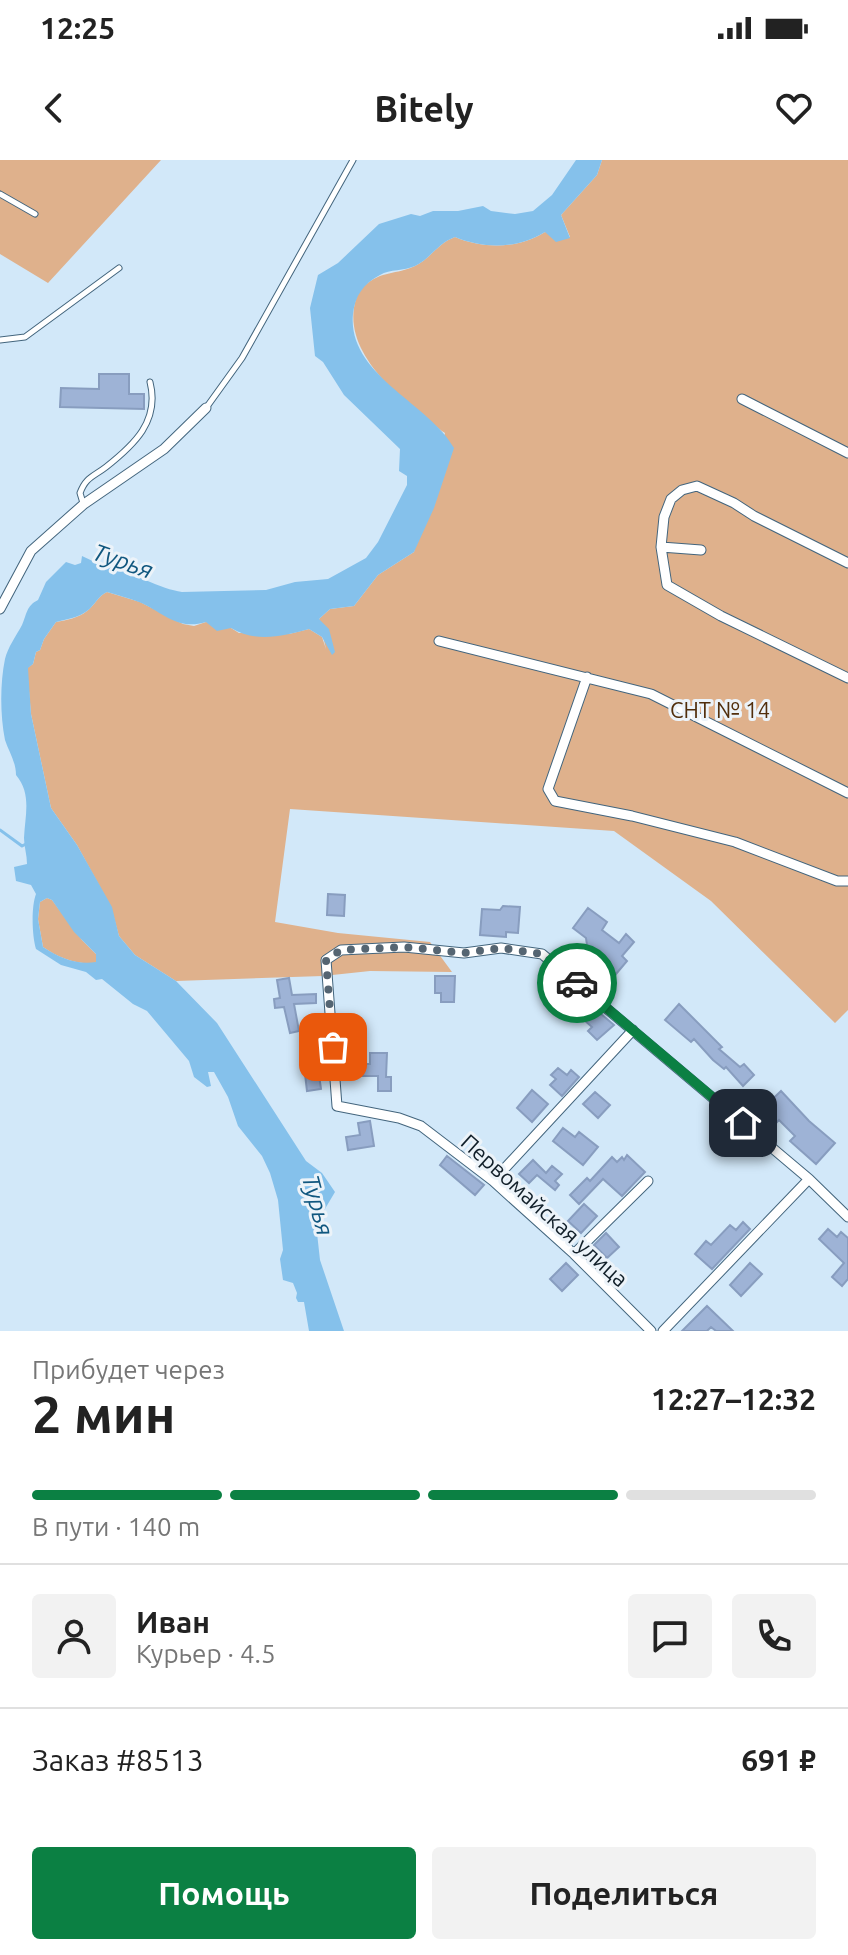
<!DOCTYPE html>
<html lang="ru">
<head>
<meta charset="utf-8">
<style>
	:root { --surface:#fff; --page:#f2f2f2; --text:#222; --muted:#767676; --line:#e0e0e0; --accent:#0b8043 }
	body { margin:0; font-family:Ubuntu,sans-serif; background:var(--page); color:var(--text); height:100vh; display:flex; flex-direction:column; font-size:30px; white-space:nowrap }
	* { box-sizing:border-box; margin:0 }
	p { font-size:26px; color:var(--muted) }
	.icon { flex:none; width:44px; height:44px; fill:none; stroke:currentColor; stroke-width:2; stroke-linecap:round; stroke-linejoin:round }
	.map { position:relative; height:1171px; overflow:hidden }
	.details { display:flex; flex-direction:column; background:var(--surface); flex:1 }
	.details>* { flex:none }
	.pin { position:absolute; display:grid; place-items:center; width:68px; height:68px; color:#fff; margin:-34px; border-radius:16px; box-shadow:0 4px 12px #0006 }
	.courier { position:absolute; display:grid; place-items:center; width:80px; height:80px; margin:-40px; border:6px solid #0b8043; border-radius:50%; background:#fff; color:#222; box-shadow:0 2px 10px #0007 }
	.overview em { font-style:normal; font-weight:700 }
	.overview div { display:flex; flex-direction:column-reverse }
	.overview { display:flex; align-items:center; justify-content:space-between; height:136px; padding:0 32px }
	h1 { font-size:52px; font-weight:700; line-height:60px }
	.bar { display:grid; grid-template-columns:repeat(4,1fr); gap:12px 8px; align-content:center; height:96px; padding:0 32px }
	.bar i { height:10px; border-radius:6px; background:var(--line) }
	.bar .on { background:var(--accent) }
	.bar p { grid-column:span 4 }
	.line { display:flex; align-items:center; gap:20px; padding:0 32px; border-top:2px solid var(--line) }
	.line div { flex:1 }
	.round { display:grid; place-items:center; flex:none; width:84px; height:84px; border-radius:8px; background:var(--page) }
	.cta { display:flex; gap:16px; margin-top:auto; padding:16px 32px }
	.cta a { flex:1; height:92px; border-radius:8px; background:var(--accent); color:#fff; font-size:32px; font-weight:700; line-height:92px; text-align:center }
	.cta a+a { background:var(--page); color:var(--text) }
	.status { display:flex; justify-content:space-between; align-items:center; height:56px; padding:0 40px; background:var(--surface); direction:ltr }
	.status svg { height:22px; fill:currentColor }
	header { display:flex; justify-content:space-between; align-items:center; height:104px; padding:0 32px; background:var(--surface); font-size:36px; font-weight:700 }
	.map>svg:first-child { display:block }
	.green { fill:#dfb18c }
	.water { fill:#85c1eb; fill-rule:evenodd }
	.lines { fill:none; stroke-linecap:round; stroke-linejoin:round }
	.stream { stroke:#85c1eb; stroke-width:3 }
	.building { fill:#9eb3d6; stroke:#889dbf; stroke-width:2 }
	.lane-casing { stroke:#43657d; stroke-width:7 }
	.street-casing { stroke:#43657d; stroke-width:11 }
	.lane { stroke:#fff; stroke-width:5 }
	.street { stroke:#fff; stroke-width:9 }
	.done { stroke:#556572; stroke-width:8; stroke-dasharray:0 14.4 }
	.route { stroke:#0b8043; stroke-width:10 }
	.labels { text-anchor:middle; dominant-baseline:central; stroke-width:6; stroke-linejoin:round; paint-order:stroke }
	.park-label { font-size:22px; fill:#512e0b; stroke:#ecf3f9 }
	.street-label { font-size:22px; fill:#111f29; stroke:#ecf3f9 }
	.water-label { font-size:24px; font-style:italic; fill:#10577f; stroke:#ecf3f9 }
</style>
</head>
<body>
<div class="status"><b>12:25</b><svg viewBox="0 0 49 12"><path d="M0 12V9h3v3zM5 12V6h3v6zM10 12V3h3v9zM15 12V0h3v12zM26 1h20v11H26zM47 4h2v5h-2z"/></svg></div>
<header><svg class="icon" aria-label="back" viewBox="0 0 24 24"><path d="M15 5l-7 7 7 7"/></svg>Bitely<svg class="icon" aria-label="heart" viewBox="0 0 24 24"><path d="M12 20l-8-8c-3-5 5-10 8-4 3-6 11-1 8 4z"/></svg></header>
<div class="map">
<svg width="848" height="1171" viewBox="0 0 848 1171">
	<rect width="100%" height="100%" fill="#d2e8f9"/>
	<path class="green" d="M0 0H161L48 123 0 94Z
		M602 0H848V850L835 863 711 741 614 671 290 649 275 762 338 773 430 782 452 812 370 811 323 816 176 821 135 795 119 776 111 747 77 685 51 648 31 554 27 508 33 504 36 492 40 490 44 479 56 462C67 460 78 458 87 451 95 445 98 436 107 432L140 442 183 464 194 466 206 462 231 468 239 473 289 474 309 469 322 477 326 489 319 459 330 449 354 446 378 415 414 392 445 273C409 246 346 199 354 148 355 141 358 131 364 126 382 110 396 115 415 106 430 99 438 83 455 77 483 89 519 89 545 72L570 77 561 55 597 15Z
		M47 738 52 740 82 780 96 794V803C77 805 59 798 43 787L38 759 40 742Z"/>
	<path class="water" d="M576 0H602L597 15 561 55 570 78 556 82 545 72C518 89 484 89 455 77 438 83 430 99 415 106 404 111 390 109 380 115 363 124 355 136 353 154 347 215 429 243 454 288L434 348 414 392 378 415 354 446 330 449 319 459 329 469 335 492 332 495 322 477 309 469C283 476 256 483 231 468L217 471 206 462C177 471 163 452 139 442 129 438 117 435 107 432 98 436 95 445 87 451 78 458 67 459 56 462L44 479 40 490 36 492 33 504 28 508 31 554 51 648 77 685 112 747 119 776 135 795 176 821 217 863 306 1001 322 1013 335 1032 316 1064 320 1100 344 1171H309L304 1142H298L296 1138 297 1133 293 1123 283 1120 280 1099 283 1090 278 1040 270 1013 262 996 238 966 228 937 214 912H208L211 926 207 927 194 917 189 901 147 851 133 844 102 819 96 820 86 812 61 805 36 789C32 776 31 747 36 734L31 725 16 721 14 707 27 704C27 695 24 686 24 678 25 655 32 634 16 615 16 602 9 592 5 580 0 555 0 523 5 499 8 487 16 476 22 465 27 454 26 446 38 440L46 422 66 402 75 405 81 403 82 396 99 404 113 401C129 414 162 429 182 432L266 430 295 422 328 419 366 398 378 382 407 325V316L399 311 400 289 344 235 323 202 315 196 310 148 318 115 338 103 379 64 411 54 420 56 433 51H458L483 46 491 51 515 54 533 51 552 35ZM47 738 52 740 74 772 96 794V802C77 805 59 798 43 787L38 759 40 742Z"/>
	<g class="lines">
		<path class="stream" d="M0 670 22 686 26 684"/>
	</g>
	<path class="building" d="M99 214H129V234H144V249L60 247 61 228 99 229Z
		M328 734 345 735 344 756 327 755Z
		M503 746 520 747 518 773 506 772V777L480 775 482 749 500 750Z
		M588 748 607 762 602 770 619 783 626 774 634 782 622 796 627 801 616 814 602 802 605 799 587 785 586 778 573 768Z
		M435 816H455L454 842H441V833H435Z
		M289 818 292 835 316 834V843L294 844 299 871 290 873 284 847 275 848 274 839 280 838 277 820Z
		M679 844 722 887 719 889 740 907 744 904 754 915 743 926 726 907 724 909 713 900 694 879 691 882 665 860Z
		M594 848 614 865 597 880 588 871 592 867 584 860Z
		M370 893H387L386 917H391V931H378V916H358V904H370Z
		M326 902 327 914 319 915 321 929 307 931 304 905Z
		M558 908 567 915 571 910 579 917 562 936 550 925 556 919 551 915Z
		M532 930 548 944 532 962 517 948Z
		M781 931 809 961 835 983 816 1004 790 981 795 976 779 960 774 965 760 951Z
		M595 932 610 945 598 958 583 944Z
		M370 961 374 986 348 990 346 977 360 975 358 963Z
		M563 968 575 977 579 972 598 987 583 1005 553 981Z
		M627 995 645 1012 622 1036 603 1019 579 1044 570 1035 587 1018 590 1021 612 997 617 1002 622 997 624 1000Z
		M447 996 484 1025 475 1035 440 1005Z
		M533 1000 546 1013 552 1006 562 1014 555 1021 559 1025 555 1030 537 1015 529 1023 519 1014Z
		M584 1044 597 1056 581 1073 568 1061Z
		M743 1062 750 1069 712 1109 695 1094 706 1081 711 1085 730 1065 736 1070Z
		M828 1069 837 1077 841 1072 848 1078V1119L842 1126 832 1117 844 1103 819 1079Z
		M606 1073 619 1087 607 1098 594 1085Z
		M566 1103 578 1115 562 1131 550 1119Z
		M750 1103 762 1114 741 1136 730 1125Z
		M707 1146 733 1171H716L711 1167 707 1171H682Z"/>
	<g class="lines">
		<defs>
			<path id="lane" d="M0 34 35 54
				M0 180 25 177 119 108
				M206 248 242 198 353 0
				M83 343 80 333C86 317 93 317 106 307 134 285 160 261 150 222"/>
			<path id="street" d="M742 239 848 293
				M661 387 667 425 721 456 848 518
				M701 390 661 387 664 357 671 339 682 330 697 326 734 343 754 356 848 403
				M0 449 31 391 84 344 164 289 206 248
				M439 481 651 534 848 633
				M587 517 548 629 555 641 632 656 735 682 837 721H848
				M493 1021 633 870
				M574 1094 648 1021
				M651 1171 574 1094 493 1021 421 966 399 958 337 946 326 800 341 790 404 787 464 793 501 788 542 794 809 1019 848 1057
				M663 1171 809 1019"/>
		</defs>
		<use href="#lane" class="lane-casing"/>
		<use href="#street" class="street-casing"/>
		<use href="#lane" class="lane"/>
		<use href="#street" class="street"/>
	</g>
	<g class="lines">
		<path class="done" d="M333 887 326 800 341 790 404 787 464 793 501 788 542 794 577 823"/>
		<path class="route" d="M577 823 743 963"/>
	</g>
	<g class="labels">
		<g class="park-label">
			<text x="720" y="549">СНТ № 14</text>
		</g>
		<g class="street-label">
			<text transform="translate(545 1050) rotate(42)">Первомайская улица</text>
		</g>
		<g class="water-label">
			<text transform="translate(123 401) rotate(19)">Турья</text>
			<text transform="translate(318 1045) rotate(75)">Турья</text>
		</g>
	</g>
</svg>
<div class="pin" style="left:333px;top:887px;background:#ea580c"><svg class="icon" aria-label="bag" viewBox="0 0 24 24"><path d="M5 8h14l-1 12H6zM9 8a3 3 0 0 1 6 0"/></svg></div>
<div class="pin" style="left:743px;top:963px;background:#1f2937"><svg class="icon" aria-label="home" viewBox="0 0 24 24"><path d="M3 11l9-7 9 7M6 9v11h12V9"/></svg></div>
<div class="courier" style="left:577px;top:823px"><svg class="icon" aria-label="car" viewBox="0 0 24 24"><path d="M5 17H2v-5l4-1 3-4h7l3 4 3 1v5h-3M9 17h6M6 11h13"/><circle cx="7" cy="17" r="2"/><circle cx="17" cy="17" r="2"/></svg></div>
</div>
<section class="details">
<div class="overview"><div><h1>2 мин</h1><p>Прибудет через</p></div><em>12:27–12:32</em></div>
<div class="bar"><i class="on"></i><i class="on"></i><i class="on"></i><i></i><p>В пути · 140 m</p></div>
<div class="line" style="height:144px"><a class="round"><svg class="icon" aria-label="person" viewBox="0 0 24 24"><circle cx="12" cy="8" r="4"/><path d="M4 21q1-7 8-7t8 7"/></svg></a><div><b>Иван</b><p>Курьер · 4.5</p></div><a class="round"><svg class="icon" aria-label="chat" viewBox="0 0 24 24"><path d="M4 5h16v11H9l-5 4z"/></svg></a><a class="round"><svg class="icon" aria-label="phone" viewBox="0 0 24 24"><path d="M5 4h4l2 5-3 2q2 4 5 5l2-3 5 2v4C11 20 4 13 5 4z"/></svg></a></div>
<div class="line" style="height:104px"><div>Заказ #8513</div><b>691 ₽</b></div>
<div class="cta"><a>Помощь</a><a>Поделиться</a></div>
</section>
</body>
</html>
